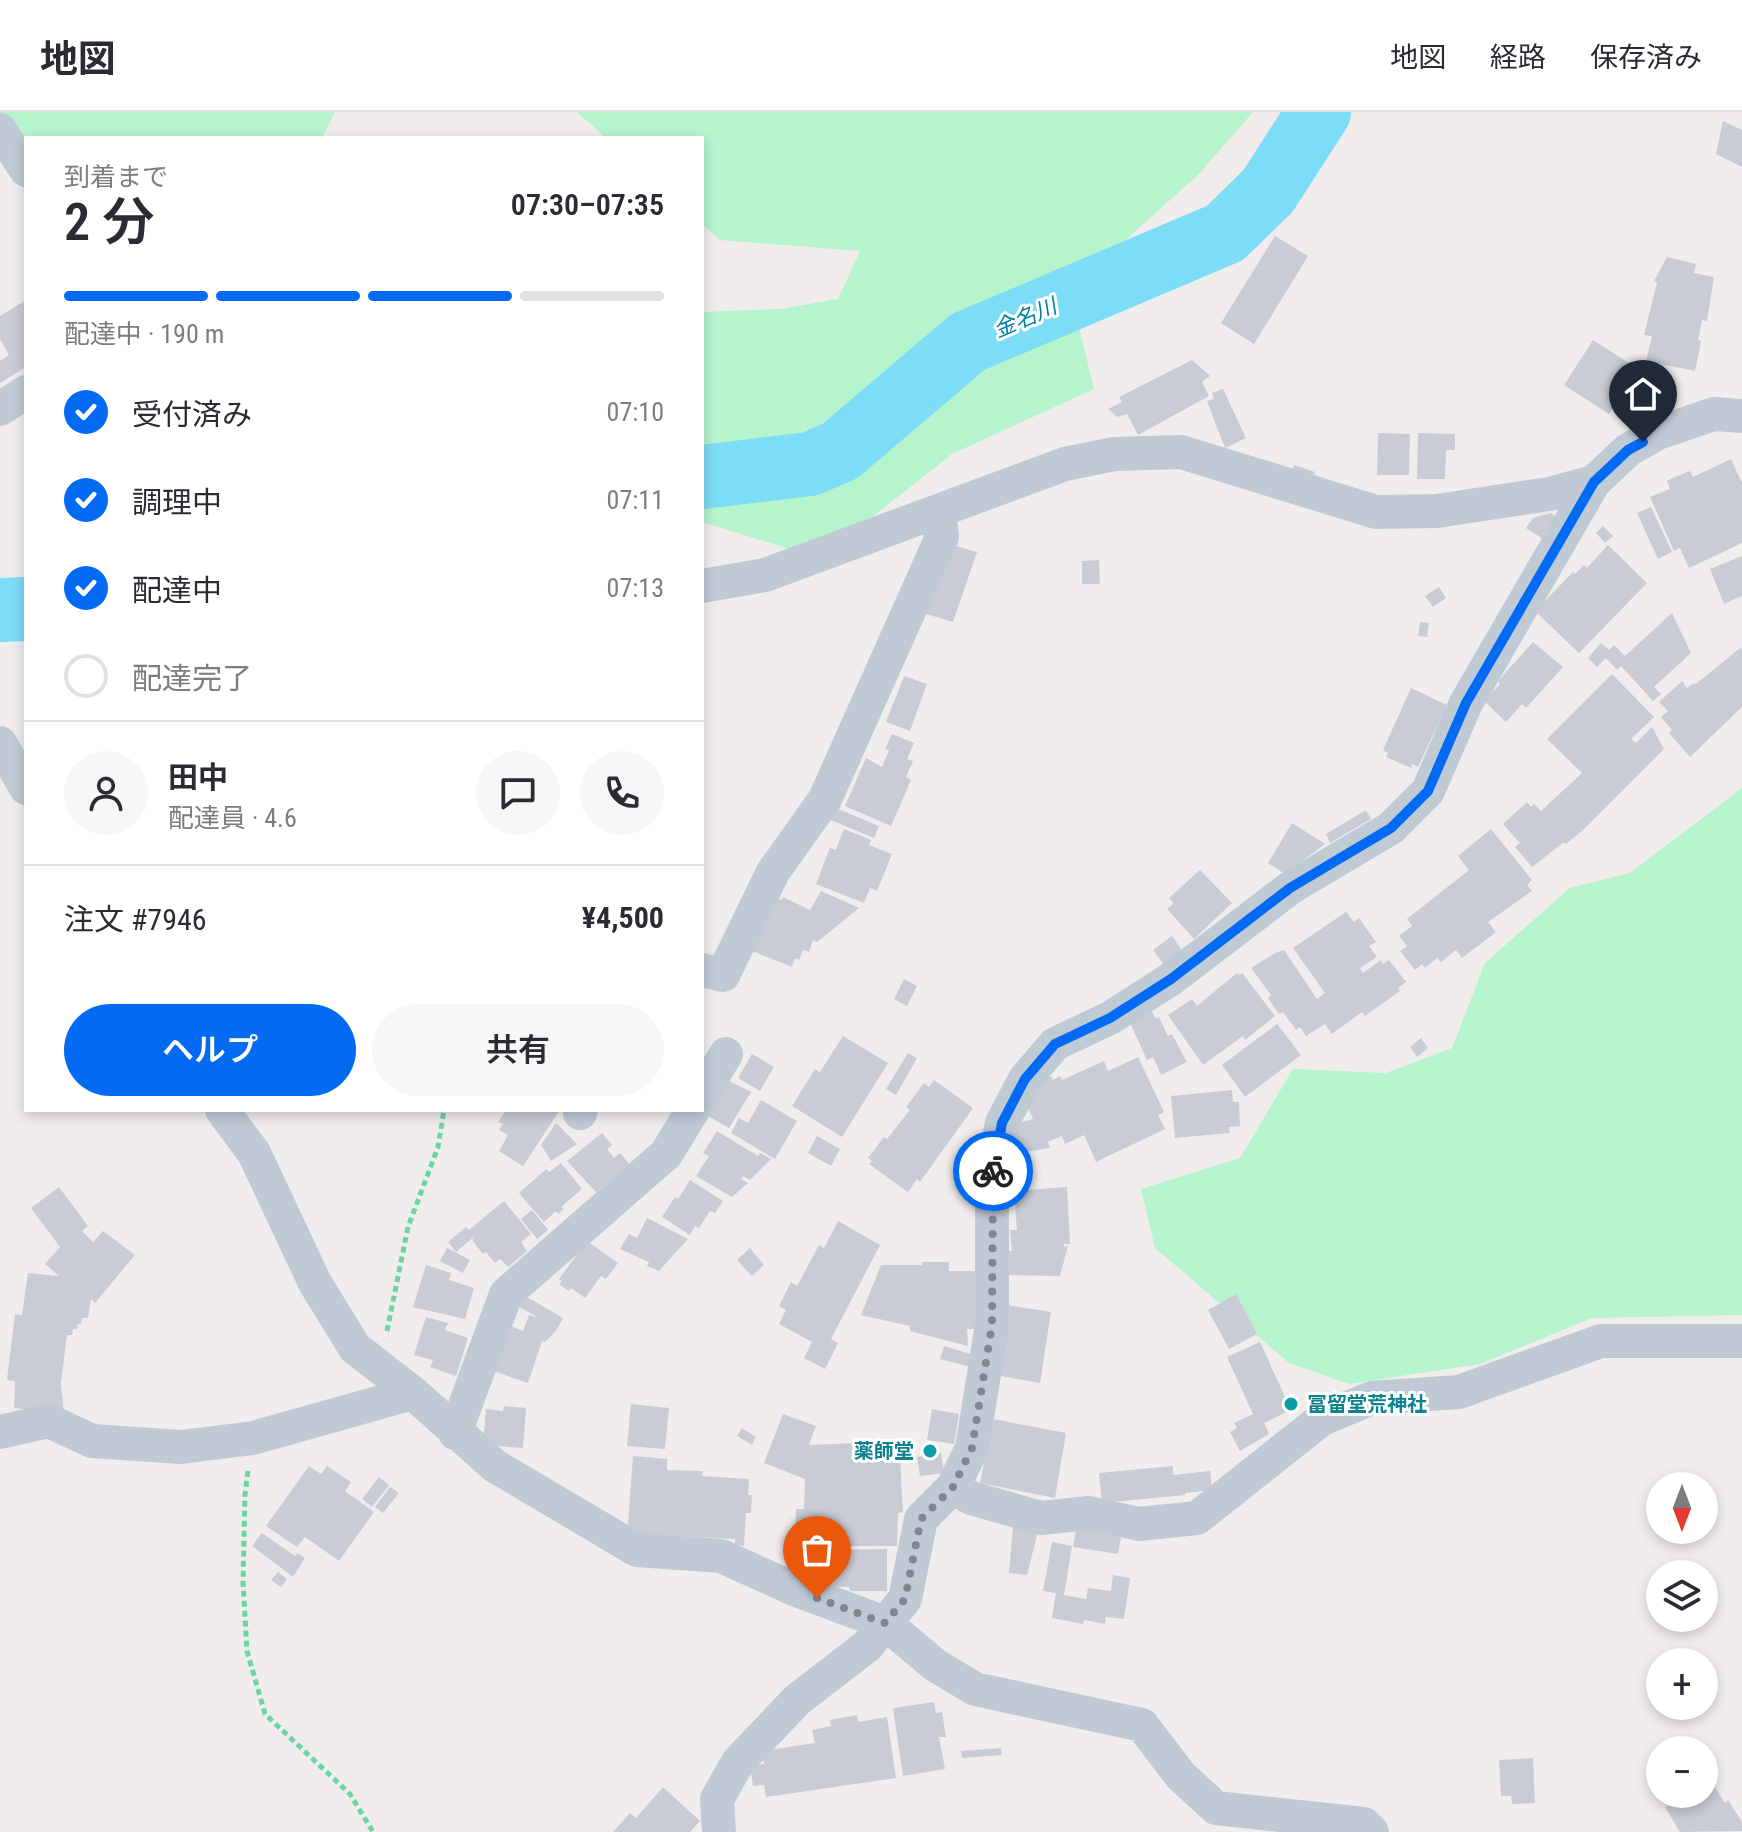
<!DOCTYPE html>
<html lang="ja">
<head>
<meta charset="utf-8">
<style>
	:root { --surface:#fff; --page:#f7f7f7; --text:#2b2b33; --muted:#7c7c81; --line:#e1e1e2; --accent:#036af4 }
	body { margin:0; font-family:"Roboto Condensed","Noto Sans JP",sans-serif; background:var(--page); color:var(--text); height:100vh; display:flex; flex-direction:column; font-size:30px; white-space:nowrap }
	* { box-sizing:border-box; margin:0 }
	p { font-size:26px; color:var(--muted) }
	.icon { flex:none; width:44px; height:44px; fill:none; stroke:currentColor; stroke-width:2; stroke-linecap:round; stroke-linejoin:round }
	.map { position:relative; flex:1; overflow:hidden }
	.side { position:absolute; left:24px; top:24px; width:680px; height:976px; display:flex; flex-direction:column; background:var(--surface); border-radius:0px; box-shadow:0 4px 12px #0003 }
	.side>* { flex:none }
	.needle { width:52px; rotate:180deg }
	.buttons { position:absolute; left:1646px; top:1360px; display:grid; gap:16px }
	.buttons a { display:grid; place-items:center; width:72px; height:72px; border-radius:50%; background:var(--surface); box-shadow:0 4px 12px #0003; font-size:40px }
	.pin { position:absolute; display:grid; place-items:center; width:68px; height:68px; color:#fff; margin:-82px -34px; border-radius:50% 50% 50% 0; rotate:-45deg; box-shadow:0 0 8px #0007 }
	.pin .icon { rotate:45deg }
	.courier { position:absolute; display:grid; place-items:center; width:80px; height:80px; margin:-40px; border:6px solid #036af4; border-radius:50%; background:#fff; color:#222; box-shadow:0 2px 10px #0007 }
	.headline em { font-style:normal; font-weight:600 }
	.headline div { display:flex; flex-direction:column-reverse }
	.headline { display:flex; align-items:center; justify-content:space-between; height:136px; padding:0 40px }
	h1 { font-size:52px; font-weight:600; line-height:60px }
	.bar { display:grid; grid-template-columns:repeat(4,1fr); gap:12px 8px; align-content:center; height:96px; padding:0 40px }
	.bar i { height:10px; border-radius:6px; background:var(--line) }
	.bar .active { background:var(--accent) }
	.bar p { grid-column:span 4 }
	.line { display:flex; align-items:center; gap:20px; padding:0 40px; border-top:2px solid var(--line) }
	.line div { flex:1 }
	.round { display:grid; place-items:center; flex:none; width:84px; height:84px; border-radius:42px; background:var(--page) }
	ol { padding:0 40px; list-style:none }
	li { display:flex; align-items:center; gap:24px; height:88px }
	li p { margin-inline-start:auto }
	li .icon { padding:8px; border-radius:50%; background:var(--accent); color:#fff; stroke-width:4 }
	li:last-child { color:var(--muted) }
	li i { width:44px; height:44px; border:4px solid var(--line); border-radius:50% }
	.primary-button { display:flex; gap:16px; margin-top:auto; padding:16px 40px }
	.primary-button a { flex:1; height:92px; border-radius:48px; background:var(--accent); color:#fff; font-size:32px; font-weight:600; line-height:92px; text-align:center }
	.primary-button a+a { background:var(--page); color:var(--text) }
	header { display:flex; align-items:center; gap:48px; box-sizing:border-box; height:112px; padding:0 40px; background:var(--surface); border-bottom:2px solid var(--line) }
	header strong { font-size:38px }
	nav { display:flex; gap:44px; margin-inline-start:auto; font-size:28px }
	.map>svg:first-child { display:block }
	.green { fill:#b6f4ce }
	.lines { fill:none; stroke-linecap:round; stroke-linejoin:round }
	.river { stroke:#7ddcf6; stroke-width:64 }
	.building { fill:#c9ccd4 }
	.path { stroke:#6ad6a2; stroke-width:5; stroke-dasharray:6 4; stroke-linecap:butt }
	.street { stroke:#bfcad5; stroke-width:34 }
	.done { stroke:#80888f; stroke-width:8; stroke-dasharray:0 14.4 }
	.route { stroke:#036af4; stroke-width:10 }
	.culture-dot { fill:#0f9aa8; stroke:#fff; stroke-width:3 }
	.labels { text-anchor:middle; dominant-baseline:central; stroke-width:6; stroke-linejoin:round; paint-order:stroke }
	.culture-label { font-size:20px; font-weight:bold; fill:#0d838f; stroke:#fff; text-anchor:start }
	.water-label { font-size:22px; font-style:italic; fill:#0280a4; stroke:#fff }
</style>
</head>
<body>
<header>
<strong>地図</strong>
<nav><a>地図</a><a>経路</a><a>保存済み</a></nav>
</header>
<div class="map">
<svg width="1742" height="1720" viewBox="0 0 1742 1720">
	<rect width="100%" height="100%" fill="#f1eded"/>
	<path class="green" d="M0 0H335L322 26H26V39Z
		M577 0H1253L1199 62 1070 178 1094 277 952 342 871 406 799 440 702 410V200L780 197 838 187 860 139 720 128 702 112V26H606Z
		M1742 676V1203L1592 1206 1480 1252 1349 1272 1289 1251 1155 1136 1141 1077 1240 1046 1293 957 1386 961 1452 936 1485 851 1570 776 1630 761Z"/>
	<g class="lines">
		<path class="river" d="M702 365 810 352 840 339 968 230 1225 121 1268 79 1319 0
			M0 498 26 497"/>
	</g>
	<path class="building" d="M1723 9 1742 18V55L1716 42Z
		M1275 124 1308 144 1254 232 1221 211Z
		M1667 145 1696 152 1694 161 1714 165 1707 209 1702 208 1698 228 1701 229 1695 259 1646 249 1652 224 1644 223 1657 170 1654 169Z
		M26 188V255L0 271V249L9 243 0 227V204Z
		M1593 228 1638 257 1609 302 1564 273Z
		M1192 248 1210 264 1202 270 1209 284 1138 323 1127 302 1117 305 1108 297 1122 290 1119 285Z
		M1223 277 1246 326 1225 336 1207 289 1214 287 1212 281Z
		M1378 321 1410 322 1409 363H1377Z
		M1418 321 1455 322V338H1446L1445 367H1417Z
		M1731 347 1742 371V431L1689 456 1680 436 1674 439 1650 385 1670 377 1667 369 1675 365 1690 359 1693 365Z
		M1294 353 1315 360 1312 370 1290 363Z
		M1651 395 1672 440 1658 447 1637 401Z
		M1551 401 1557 406 1543 427 1526 416 1533 406Z
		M1603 414 1613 424 1605 431 1596 421Z
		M949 432 977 440 953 510 926 502Z
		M1608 433 1647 471 1579 541 1535 499 1573 460 1575 462 1584 453 1587 456Z
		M1742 444V484L1724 492 1710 457Z
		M1099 448 1100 472H1082V449Z
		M1439 475 1446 486 1433 495 1425 484Z
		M1672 501 1691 541 1654 575 1661 582 1653 589 1621 554 1617 558 1606 546 1597 555 1588 546 1601 531 1609 538 1614 533 1625 544Z
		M1420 510 1429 511 1427 525 1418 524Z
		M1533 530 1563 555 1526 596 1522 592 1506 610 1484 589 1500 572 1498 569Z
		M1740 536 1742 538V595L1690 645 1669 621 1672 618 1661 605 1668 599 1659 590 1682 569 1687 576 1694 571 1696 572Z
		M1612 562 1654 605 1631 627 1636 631 1652 615 1664 637 1582 719 1566 732 1564 730 1532 755 1515 735 1520 731 1503 712 1527 690 1531 695 1534 692 1541 699 1582 661 1547 627Z
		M904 564 927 572 910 619 886 610Z
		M1411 576 1447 593 1418 655 1412 652 1411 656 1386 645 1388 641 1383 638Z
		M892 622 914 631 907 647 913 649 906 665 911 668 891 714 845 694 866 646 882 655 889 638 885 637Z
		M831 694 879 714 874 726 826 706Z
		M1366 698 1371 707 1330 731 1326 722Z
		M1292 711 1325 732 1285 762 1268 751Z
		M844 717 871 728 869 733 892 742 877 779 870 776 864 791 816 772 830 736 836 738Z
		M1491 717 1532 768 1527 773 1532 779 1488 810 1496 820 1462 846 1456 838 1441 850 1437 846 1425 856 1422 852 1415 858 1400 839 1407 834 1399 824 1412 814 1407 807 1469 758 1458 744Z
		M1200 758 1232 791 1194 827 1167 797 1174 791 1169 786Z
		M821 779 859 796 817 830 813 828 809 840 803 838 799 848 795 846 792 855 752 839 769 783 782 788 783 785 810 798Z
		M1346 800 1354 810 1359 806 1376 830 1369 834 1377 845 1360 856 1363 861 1381 848 1383 852 1389 848 1406 870 1398 876 1400 879 1365 904 1362 900 1332 922 1325 912 1306 924 1300 915 1296 918 1283 900 1279 902 1268 886 1271 883 1251 856 1275 841 1284 838 1317 887 1325 881 1293 836Z
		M1172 824 1183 840 1164 853 1153 838Z
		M1237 861 1239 863 1242 861 1275 904 1245 928 1243 924 1203 953 1168 903 1192 887 1197 894Z
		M904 867 917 874 907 894 894 887Z
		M1151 898 1156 907 1159 905 1168 924 1172 922 1187 950 1161 963 1153 945 1147 948 1130 911Z
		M1277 912 1301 943 1245 985 1222 953Z
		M843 924 888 951 842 1025 792 994 815 957 820 960Z
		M1421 926 1428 936 1417 945 1410 935Z
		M908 941 917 946 896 983 886 977Z
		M752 942 774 955 760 979 738 966Z
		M1138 945 1164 1000 1158 1003 1165 1017 1096 1050 1084 1023 1065 1032 1062 1024 1048 1030 1050 1036 1011 1042 1018 1011 1033 1007 1022 983 1031 974 1051 964 1053 968 1060 964 1062 968 1104 949 1108 959Z
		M723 966 751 980 729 1016 697 998Z
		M934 968 973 996 920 1070 917 1067 908 1080 869 1052 872 1049 868 1046 884 1025 887 1027 910 998 906 995 924 971 929 975Z
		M1232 978 1233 990H1239L1240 1014 1229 1015 1230 1021 1175 1026 1171 984Z
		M761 988 797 1009 775 1047 731 1021 739 1006 748 1011Z
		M506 998H560L523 1054 499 1039 508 1023 499 1018 503 1012 498 1010Z
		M556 1011 577 1032 551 1049 541 1033Z
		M717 1019 758 1044 760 1041 771 1047 750 1068 743 1064 741 1067 748 1071 732 1085 696 1064 709 1044 703 1041Z
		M602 1021 612 1033 607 1037 614 1046 620 1041 630 1053 596 1080 567 1049Z
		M817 1024 840 1037 831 1054 808 1041Z
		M561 1051 582 1077 561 1095 564 1097 558 1102 556 1099 544 1110 519 1081 546 1057 549 1060Z
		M690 1068 723 1089 715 1101 710 1099 699 1116 695 1114 690 1123 662 1105 675 1085 678 1087Z
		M59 1075 88 1114 82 1119 93 1130 103 1119 135 1143 95 1191 91 1187 88 1206H82L81 1212H78L77 1217H73L72 1223H67L61 1271 64 1302 14 1296 15 1269 7 1268 15 1202 22 1203 28 1161 59 1164 45 1152 60 1135 31 1096Z
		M1067 1075 1070 1132H1064V1135L1068 1134 1060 1164 1009 1163 1008 1139H1012L1010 1118H1017L1014 1079Z
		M504 1089 531 1122 521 1130 527 1139 508 1155 500 1147 495 1151 486 1140 483 1142 472 1128 475 1124 456 1140 448 1130 466 1115 469 1118Z
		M532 1098 548 1118 537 1127 521 1107Z
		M647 1106 688 1127 659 1159 647 1154 649 1150 620 1137 629 1122 637 1126Z
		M838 1109 880 1133 831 1227 838 1231 825 1257 804 1246 812 1230 779 1212 786 1198 779 1194 791 1170 797 1174 819 1133 824 1136Z
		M587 1129 618 1151 606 1167 601 1164 585 1186 571 1176 569 1179 559 1172 562 1169 559 1167Z
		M447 1136 470 1148 463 1161 440 1149Z
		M750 1136 764 1153 752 1164 737 1148Z
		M922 1150H949V1159H979L978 1217H967L968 1234 910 1219V1214L861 1203 881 1153H922Z
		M426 1153 451 1161 449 1168 474 1176 465 1207 413 1195Z
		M520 1181 563 1206 556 1219 545 1230 542 1229 528 1271 493 1259 508 1213 523 1219 529 1203 539 1206 514 1192Z
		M1236 1182 1257 1222 1229 1237 1208 1198Z
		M1006 1193 1051 1200 1040 1271 995 1263Z
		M426 1205 448 1211 445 1218 468 1226 456 1264 430 1255 433 1248 414 1243Z
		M1260 1230 1291 1298 1264 1311 1269 1322 1240 1339 1230 1320 1237 1316 1234 1311 1253 1302 1227 1245Z
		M944 1234 974 1243 970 1255 940 1247Z
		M631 1292 669 1296 665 1337 627 1334Z
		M504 1294 526 1296 523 1336 483 1333 486 1297 503 1299Z
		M932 1297 959 1302 954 1332 927 1328Z
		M783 1302 816 1314 809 1333 857 1331V1341L894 1339V1345H900L903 1400 898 1401 897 1434H795L796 1397H804L805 1367 764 1351Z
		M993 1307 1066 1321 1055 1386 980 1371Z
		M742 1316 756 1325 752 1333 737 1324Z
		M941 1341 944 1361 920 1364 917 1345Z
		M633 1344 667 1347V1358L703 1359 702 1364 749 1367 748 1383H752L751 1401H746L744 1434 735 1433V1427L635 1422 628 1413Z
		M309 1354 321 1362 327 1354 351 1370 345 1379 374 1400 339 1449 305 1425 297 1435 266 1414Z
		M1173 1354V1363L1210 1359 1212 1378 1185 1381V1383L1102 1391 1099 1361Z
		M379 1365 389 1373 372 1395 362 1387Z
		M390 1375 399 1381 383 1401 375 1395Z
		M1077 1412 1122 1420 1118 1442 1073 1435Z
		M1013 1414 1039 1415 1027 1463 1009 1461Z
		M262 1421 295 1444 297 1441 305 1446 293 1465 252 1434Z
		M1052 1430 1072 1434 1064 1483 1086 1487 1088 1476 1111 1479 1113 1463 1130 1466 1124 1507 1106 1505 1105 1512 1084 1508 1083 1512 1052 1506 1056 1481 1043 1479Z
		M887 1437V1479H850L849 1475H831L830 1469H812L811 1438Z
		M278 1460 287 1467 281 1475 271 1468Z
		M934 1590 936 1601 942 1600 946 1625H939L945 1657 903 1664 893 1596Z
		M857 1603 858 1610 887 1605 896 1666 766 1685 764 1673 753 1674 750 1654 764 1652 762 1639 815 1631 812 1618 831 1614 830 1608Z
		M1001 1636 1002 1643 962 1646 961 1639Z
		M1533 1646 1535 1691 1512 1692 1511 1684H1501L1499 1648Z
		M1706 1667 1711 1675 1714 1673 1725 1691 1728 1688 1742 1710V1719L1680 1720 1665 1695 1668 1694 1666 1690 1676 1682H1704V1669Z
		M663 1675 700 1709 690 1720H613L630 1701 636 1706Z"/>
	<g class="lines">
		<path class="path" d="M387 1219 408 1115 438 1035 444 998
			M248 1359 245 1383 243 1470 247 1539 265 1602 350 1682 373 1720"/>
		<path class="street" d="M0 18 26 58
			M0 297 26 280
			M702 474 765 463 1065 352 1114 342 1181 340 1376 400 1437 399 1549 382 1594 370
			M0 631 26 676
			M702 858 723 863 773 760 825 687 942 425 939 399
			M702 982 726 942
			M222 998 254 1041 315 1171 355 1236 413 1281
			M580 1001 581 998
			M0 1320 49 1309 92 1329 181 1335 253 1326 413 1281 495 1354 637 1438 721 1444 794 1477 885 1511 935 1553 975 1577 1142 1613 1181 1664 1216 1696 1364 1712 1372 1720
			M455 1321 506 1182 666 1042 693 998
			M953 1375 971 1386 1041 1406 1089 1401 1139 1412 1197 1406 1322 1307 1372 1286 1459 1280 1601 1229H1742
			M719 1720 717 1687 738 1650 797 1588 867 1534 905 1487 921 1407 953 1375 972 1336 992 1213V1064L1002 1011 1025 967 1055 932 1110 906 1171 867 1290 776 1391 716 1428 679 1466 591 1594 370 1628 338 1658 321 1714 302 1742 304"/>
	</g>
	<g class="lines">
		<path class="done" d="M817 1486 885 1511 905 1487 921 1407 953 1375 972 1336 992 1213 993 1059"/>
		<path class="route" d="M993 1059 1002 1011 1025 967 1055 932 1110 906 1171 867 1290 776 1391 716 1428 679 1466 591 1594 370 1628 338 1643 330"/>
	</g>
	<g class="culture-dot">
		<circle cx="1291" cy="1292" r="8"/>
		<circle cx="930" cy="1339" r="8"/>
	</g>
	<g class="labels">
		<g class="culture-label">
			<text x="1307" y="1292">冨留堂荒神社</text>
			<text x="914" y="1339" text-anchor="end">薬師堂</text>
		</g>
		<g class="water-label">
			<text transform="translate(1025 206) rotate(-23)">金名川</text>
		</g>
	</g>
</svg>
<div class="buttons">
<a><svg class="needle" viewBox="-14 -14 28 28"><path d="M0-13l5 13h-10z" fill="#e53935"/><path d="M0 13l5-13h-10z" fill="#7c7c81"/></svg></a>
<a><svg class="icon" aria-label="layers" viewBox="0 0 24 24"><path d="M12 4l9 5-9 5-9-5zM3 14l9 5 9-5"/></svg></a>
<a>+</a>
<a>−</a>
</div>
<div class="pin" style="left:817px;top:1486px;background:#ea580c"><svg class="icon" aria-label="bag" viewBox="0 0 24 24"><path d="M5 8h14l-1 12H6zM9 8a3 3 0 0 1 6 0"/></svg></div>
<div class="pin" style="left:1643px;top:330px;background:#1f2937"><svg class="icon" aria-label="home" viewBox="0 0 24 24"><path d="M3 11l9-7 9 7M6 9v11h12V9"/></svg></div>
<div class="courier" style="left:993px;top:1059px"><svg class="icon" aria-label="bike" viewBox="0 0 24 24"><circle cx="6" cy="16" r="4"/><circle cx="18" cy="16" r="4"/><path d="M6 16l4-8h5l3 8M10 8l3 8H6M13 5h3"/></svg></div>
<section class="side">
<div class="headline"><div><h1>2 分</h1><p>到着まで</p></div><em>07:30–07:35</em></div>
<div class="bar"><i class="active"></i><i class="active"></i><i class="active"></i><i></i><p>配達中 · 190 m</p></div>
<ol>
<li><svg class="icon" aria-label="check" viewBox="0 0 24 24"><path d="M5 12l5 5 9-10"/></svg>受付済み<p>07:10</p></li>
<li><svg class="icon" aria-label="check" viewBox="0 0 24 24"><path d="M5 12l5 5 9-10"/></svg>調理中<p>07:11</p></li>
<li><svg class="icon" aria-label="check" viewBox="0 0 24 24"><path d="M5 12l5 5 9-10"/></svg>配達中<p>07:13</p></li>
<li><i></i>配達完了</li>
</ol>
<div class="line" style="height:144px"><a class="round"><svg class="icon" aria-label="person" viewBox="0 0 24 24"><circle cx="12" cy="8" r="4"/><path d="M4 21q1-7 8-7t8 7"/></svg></a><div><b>田中</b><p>配達員 · 4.6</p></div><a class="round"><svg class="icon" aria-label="chat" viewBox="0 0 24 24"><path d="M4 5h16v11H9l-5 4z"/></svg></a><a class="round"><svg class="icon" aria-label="phone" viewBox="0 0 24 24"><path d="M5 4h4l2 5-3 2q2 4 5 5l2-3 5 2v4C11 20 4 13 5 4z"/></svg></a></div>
<div class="line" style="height:104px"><div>注文 #7946</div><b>¥4,500</b></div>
<div class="primary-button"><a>ヘルプ</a><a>共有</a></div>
</section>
</div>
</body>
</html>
